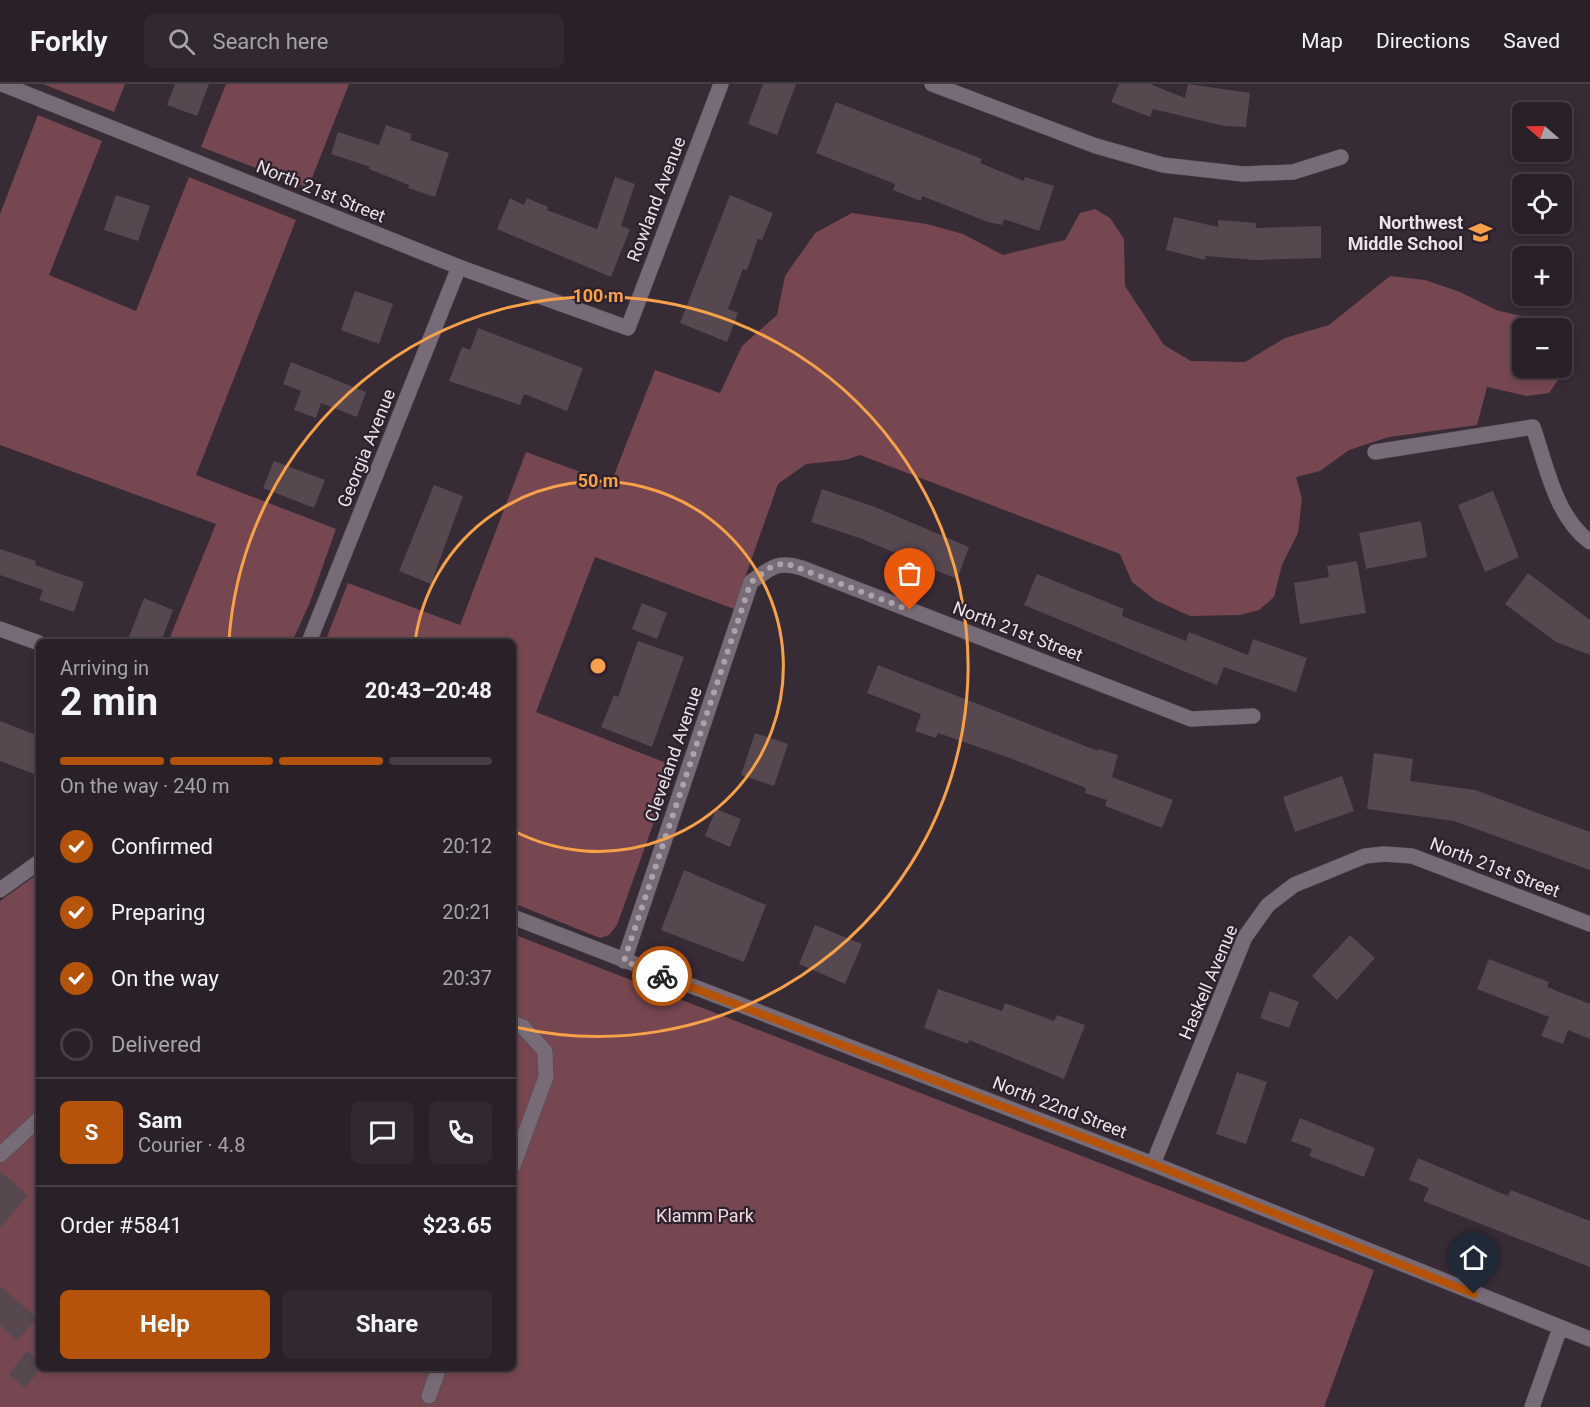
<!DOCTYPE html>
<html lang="en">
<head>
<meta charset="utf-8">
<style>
	:root { --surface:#292028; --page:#312830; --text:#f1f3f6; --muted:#a5a3a8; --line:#453e45; --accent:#b45309 }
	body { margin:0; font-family:Roboto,sans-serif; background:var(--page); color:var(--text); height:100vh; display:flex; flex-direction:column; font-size:22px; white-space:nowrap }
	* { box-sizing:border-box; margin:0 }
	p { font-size:20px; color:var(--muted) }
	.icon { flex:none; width:33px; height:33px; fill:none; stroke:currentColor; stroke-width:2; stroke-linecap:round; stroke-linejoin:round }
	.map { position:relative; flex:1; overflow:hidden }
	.drawer { position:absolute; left:36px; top:555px; width:480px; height:732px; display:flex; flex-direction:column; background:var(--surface); border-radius:9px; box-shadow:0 3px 9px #0003,0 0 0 2px var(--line) }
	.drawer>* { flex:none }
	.needle { width:39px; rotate:290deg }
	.controls { position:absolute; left:1512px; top:18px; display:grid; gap:12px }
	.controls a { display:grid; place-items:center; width:60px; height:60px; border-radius:9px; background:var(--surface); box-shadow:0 3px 9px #0003,0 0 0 2px var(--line); font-size:30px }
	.pin { position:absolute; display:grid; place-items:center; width:51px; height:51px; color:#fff; margin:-62px -26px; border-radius:50% 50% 50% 0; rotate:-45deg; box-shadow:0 0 6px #0007 }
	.pin .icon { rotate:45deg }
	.courier { position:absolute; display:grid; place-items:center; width:60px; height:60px; margin:-30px; border:4px solid #b45309; border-radius:50%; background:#fff; color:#222; box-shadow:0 2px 8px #0007 }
	.headline em { font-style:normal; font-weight:700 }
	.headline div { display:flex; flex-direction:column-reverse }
	.headline { display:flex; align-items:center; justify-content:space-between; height:102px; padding:0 24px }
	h1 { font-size:39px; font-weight:700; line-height:45px }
	.bar { display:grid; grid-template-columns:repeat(4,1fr); gap:9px 6px; align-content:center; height:72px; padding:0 24px }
	.bar i { height:8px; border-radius:4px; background:var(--line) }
	.bar .selected { background:var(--accent) }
	.bar p { grid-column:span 4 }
	.line { display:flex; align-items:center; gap:15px; padding:0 24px; border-top:2px solid var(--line) }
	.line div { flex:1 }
	.round { display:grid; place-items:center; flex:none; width:63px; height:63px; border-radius:9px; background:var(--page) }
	ol { padding:0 24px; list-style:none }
	li { display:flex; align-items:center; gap:18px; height:66px }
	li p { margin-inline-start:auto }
	li .icon { padding:6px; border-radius:50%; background:var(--accent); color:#fff; stroke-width:4 }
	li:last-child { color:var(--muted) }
	li i { width:33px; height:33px; border:3px solid var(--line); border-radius:50% }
	.action { display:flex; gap:12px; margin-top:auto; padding:12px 24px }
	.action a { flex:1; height:69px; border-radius:9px; background:var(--accent); color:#fff; font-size:24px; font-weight:700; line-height:69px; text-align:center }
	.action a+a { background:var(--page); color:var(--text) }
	header { display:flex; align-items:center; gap:36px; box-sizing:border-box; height:84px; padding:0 30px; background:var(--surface); border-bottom:2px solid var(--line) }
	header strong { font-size:28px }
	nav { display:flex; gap:33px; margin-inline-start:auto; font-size:21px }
	.search { width:420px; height:54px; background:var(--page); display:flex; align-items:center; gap:15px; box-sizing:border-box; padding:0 21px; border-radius:9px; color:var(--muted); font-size:22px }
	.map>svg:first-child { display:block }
	.green { fill:#764751 }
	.building { fill:#57474e }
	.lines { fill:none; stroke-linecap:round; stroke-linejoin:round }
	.minor-casing { stroke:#534a52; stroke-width:16 }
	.minor { stroke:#786b78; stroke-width:15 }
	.done { stroke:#aba3ab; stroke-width:6; stroke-dasharray:0 10.8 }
	.route { stroke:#b45309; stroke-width:8 }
	.ring { fill:none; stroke:#f7a149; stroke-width:3 }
	.labels { text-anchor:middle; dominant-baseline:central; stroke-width:4.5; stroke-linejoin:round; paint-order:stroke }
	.street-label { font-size:18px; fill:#eae3ea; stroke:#2c212c }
	.poi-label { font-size:18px; font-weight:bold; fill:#eae3ea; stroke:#2c212c; text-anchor:end }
	.park-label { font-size:18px; fill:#f1dbdf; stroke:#2c212c }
	.centre { fill:#f7a149; stroke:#2c212c; stroke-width:3 }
	.ring-label { font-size:18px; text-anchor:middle; font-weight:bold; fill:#f7a149; stroke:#2c212c; stroke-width:4.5; stroke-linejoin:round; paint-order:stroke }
</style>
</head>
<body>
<header>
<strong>Forkly</strong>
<div class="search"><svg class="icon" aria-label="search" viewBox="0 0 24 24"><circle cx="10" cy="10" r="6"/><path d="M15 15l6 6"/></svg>Search here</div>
<nav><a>Map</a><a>Directions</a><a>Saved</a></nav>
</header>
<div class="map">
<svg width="1590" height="1323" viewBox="0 0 1590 1323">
	<rect width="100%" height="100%" fill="#372b36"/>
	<path class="green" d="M43 0H125L114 28Z
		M226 0H349L308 104 201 63Z
		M38 31 102 57 49 191 136 227 189 93 296 136 196 391 336 445 310 518 292 558H168L216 440 0 361V130Z
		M1095 125 1110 134 1124 155 1125 202 1164 261 1191 277 1245 278 1285 254 1329 241 1390 192 1425 196 1460 208 1496 226 1538 236 1551 244H1522V284H1562V255L1570 279 1549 309 1527 312 1487 303 1477 341 1389 353 1349 366 1320 387 1296 393 1302 415 1298 449 1282 481 1274 513 1259 526 1240 531 1190 532 1155 516 1132 498 1120 470 860 371 845 376 806 380 778 400 734 525 595 473 536 628 674 682 617 841 609 851 600 854 513 819V558H325L348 499 460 541 526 368 611 399 655 286 720 309 742 262 777 231 785 192 815 149 852 129 927 140 963 150 1003 171 1065 156 1080 129Z
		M39 789V1284H513V850L1374 1186 1324 1323H0V817Z"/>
	<path class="building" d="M175 0H209L197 32 167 21Z
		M763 0H796L777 51 748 40Z
		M1119 0H1150L1185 14 1188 0 1250 9 1246 43 1224 42 1153 25 1150 33 1111 18Z
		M836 18 982 75 980 79 1024 97 1025 93 1054 102 1039 147 1004 135 1002 141 988 138 922 112 921 117 893 106 895 100 816 69Z
		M386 41 412 50 410 56 449 69 435 113 408 104 409 101 369 85 370 83 331 70 338 48 379 61Z
		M615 93 635 100 621 142 630 145 611 193 497 145 510 114 524 121 527 114 548 123 547 126 597 145Z
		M116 111 150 122 138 157 104 146Z
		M730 111 773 129 762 156 758 155 747 186 743 185 728 225 738 229 727 258 680 239Z
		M1174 133 1218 143V136L1256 139V144L1321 142V174L1255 176 1206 172 1205 176 1166 166Z
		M355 207 393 220 379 260 341 246Z
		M478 244 583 284 567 327 524 310 520 321 449 297 462 263 470 266Z
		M291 278 366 308 357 333 321 319 316 334 294 326 301 307 283 300Z
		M274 377 325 396 314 424 263 404Z
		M434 401 463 412 431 500 399 487Z
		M822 405 875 423 969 463 957 495 862 455 811 438Z
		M1493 407 1519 473 1485 488 1458 421Z
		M1421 437 1427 473 1366 485 1359 449Z
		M0 465 36 477 35 481 84 498 74 528 39 516 43 506 0 491Z
		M1357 477 1366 529 1300 540 1294 499 1329 493 1327 482Z
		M1528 489 1590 536V571L1556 558 1505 520Z
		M1037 490 1124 525 1122 532 1186 557 1189 548 1248 571 1253 555 1307 574 1296 608 1224 583 1217 601 1024 521Z
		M144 514 173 526 161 558H127Z
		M642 519 667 529 657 555 632 545Z
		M638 557 684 573 652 663 601 643 614 611 618 613Z
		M878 581 1098 667 1099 665 1118 671 1112 693 1173 716 1162 744 1105 722 1107 716 1085 709 1086 704 1007 673 938 649 936 654 915 647 921 630 867 609Z
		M0 637 39 652V678L34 690 0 677Z
		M755 649 788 660 774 702 741 691Z
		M1374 669 1413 675 1410 697 1475 706 1590 748V786L1454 737 1367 725Z
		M1342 692 1354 727 1295 748 1283 713Z
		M716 725 741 735 730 763 705 752Z
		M684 786 766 821 744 878 661 846Z
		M815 841 862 860 845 900 799 880Z
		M1350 851 1375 874 1337 916 1312 892Z
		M1489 875 1549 898 1547 903 1590 920V955L1568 946 1563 960 1541 952 1549 933 1477 905Z
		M938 905 1002 927 1005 919 1054 937 1057 931 1085 941 1064 995 969 956 968 960 924 944Z
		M1270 907 1299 918 1289 944 1260 934Z
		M1237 988 1267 998 1246 1060 1216 1050Z
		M1300 1034 1375 1064 1364 1093 1309 1072 1312 1065 1291 1057Z
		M1418 1074 1508 1112 1511 1106 1590 1137V1183L1423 1117 1429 1104 1409 1096Z
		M0 1087 28 1111 0 1144Z
		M0 1202 37 1234 17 1257 0 1241Z
		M27 1267 39 1276 41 1284 25 1304 9 1290Z"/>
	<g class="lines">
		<defs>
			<path id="minor" d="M2 0 459 183 628 244 721 0
				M932 0 1096 62 1163 81 1243 90 1293 88 1341 73
				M1375 368 1533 343C1547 383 1555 432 1590 458
				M0 545 39 559
				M309 558 459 183
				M0 806 39 778
				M513 833 1153 1080 1590 1255
				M624 877 751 498C771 484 777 476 802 484L1191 635 1253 632
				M513 939 523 943 545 967 546 993 513 1082
				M0 1071 39 1035
				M1153 1080 1245 853 1268 821 1294 801 1365 772 1384 770 1412 772 1590 840
				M429 1312 439 1284
				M1532 1323 1560 1244"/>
		</defs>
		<use href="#minor" class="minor-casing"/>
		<use href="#minor" class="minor"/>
	</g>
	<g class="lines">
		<path class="done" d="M662 892 624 877 751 498 771 483 785 479 910 526"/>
		<path class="route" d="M662 892 1153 1080 1474 1210"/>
	</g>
	<g class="ring">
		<path d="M415 558A185 185 0 1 1 514 747"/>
		<path d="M229 556A370 370 0 1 1 515 943"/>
	</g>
	<defs>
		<symbol id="school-bare" viewBox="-9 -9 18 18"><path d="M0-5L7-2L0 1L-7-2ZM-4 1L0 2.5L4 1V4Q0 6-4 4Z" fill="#f7a149" stroke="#2c212c" stroke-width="2.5" paint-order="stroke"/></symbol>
	</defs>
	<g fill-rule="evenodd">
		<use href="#school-bare" x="1464" y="132" width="33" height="33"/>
	</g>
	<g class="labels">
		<g class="street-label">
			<text transform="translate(321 107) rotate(22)">North 21st Street</text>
			<text transform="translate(656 115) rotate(-69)">Rowland Avenue</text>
			<text transform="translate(366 364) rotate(-68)">Georgia Avenue</text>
			<text transform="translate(1018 547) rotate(21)">North 21st Street</text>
			<text transform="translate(673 670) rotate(-71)">Cleveland Avenue</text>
			<text transform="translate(1495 783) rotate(21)">North 21st Street</text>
			<text transform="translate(1208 898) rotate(-67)">Haskell Avenue</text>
			<text transform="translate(1060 1023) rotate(21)">North 22nd Street</text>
		</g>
		<g class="poi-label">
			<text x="1463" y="138">Northwest<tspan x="1463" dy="21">Middle School</tspan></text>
		</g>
		<g class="park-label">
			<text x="705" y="1131">Klamm Park</text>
		</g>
	</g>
	<circle cx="598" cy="582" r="9" class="centre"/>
	<g class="ring-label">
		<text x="598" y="218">100 m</text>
		<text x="598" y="403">50 m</text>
	</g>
</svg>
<div class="controls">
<a><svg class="needle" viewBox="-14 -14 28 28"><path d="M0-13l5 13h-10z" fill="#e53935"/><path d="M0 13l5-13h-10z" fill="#a5a3a8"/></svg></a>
<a><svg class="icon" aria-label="locate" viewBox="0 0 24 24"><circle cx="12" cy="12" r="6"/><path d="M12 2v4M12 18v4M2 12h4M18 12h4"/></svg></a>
<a>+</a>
<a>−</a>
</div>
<div class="pin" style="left:910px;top:526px;background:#ea580c"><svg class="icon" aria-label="bag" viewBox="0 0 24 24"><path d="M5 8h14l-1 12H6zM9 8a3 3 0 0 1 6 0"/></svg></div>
<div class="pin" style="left:1474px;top:1210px;background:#1f2937"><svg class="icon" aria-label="home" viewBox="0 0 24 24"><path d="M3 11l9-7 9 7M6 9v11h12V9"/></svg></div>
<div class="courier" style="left:662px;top:892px"><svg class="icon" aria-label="bike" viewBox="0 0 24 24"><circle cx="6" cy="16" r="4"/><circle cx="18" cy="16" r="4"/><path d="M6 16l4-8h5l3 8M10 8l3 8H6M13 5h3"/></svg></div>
<section class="drawer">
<div class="headline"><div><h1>2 min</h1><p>Arriving in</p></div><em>20:43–20:48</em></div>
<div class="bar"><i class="selected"></i><i class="selected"></i><i class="selected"></i><i></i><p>On the way · 240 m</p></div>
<ol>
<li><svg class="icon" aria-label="check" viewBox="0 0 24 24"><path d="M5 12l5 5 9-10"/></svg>Confirmed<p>20:12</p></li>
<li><svg class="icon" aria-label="check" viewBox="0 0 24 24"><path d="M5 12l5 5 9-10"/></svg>Preparing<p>20:21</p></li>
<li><svg class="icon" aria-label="check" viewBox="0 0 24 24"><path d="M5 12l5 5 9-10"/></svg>On the way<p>20:37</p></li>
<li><i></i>Delivered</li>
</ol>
<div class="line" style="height:108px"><b class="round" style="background:var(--accent);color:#fff">S</b><div><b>Sam</b><p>Courier · 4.8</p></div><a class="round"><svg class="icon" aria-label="chat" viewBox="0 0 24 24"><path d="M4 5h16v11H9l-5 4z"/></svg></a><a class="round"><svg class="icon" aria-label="phone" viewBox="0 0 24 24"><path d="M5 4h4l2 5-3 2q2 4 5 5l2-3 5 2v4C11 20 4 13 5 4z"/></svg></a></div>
<div class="line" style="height:78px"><div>Order #5841</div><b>$23.65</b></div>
<div class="action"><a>Help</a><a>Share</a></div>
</section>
</div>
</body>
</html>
